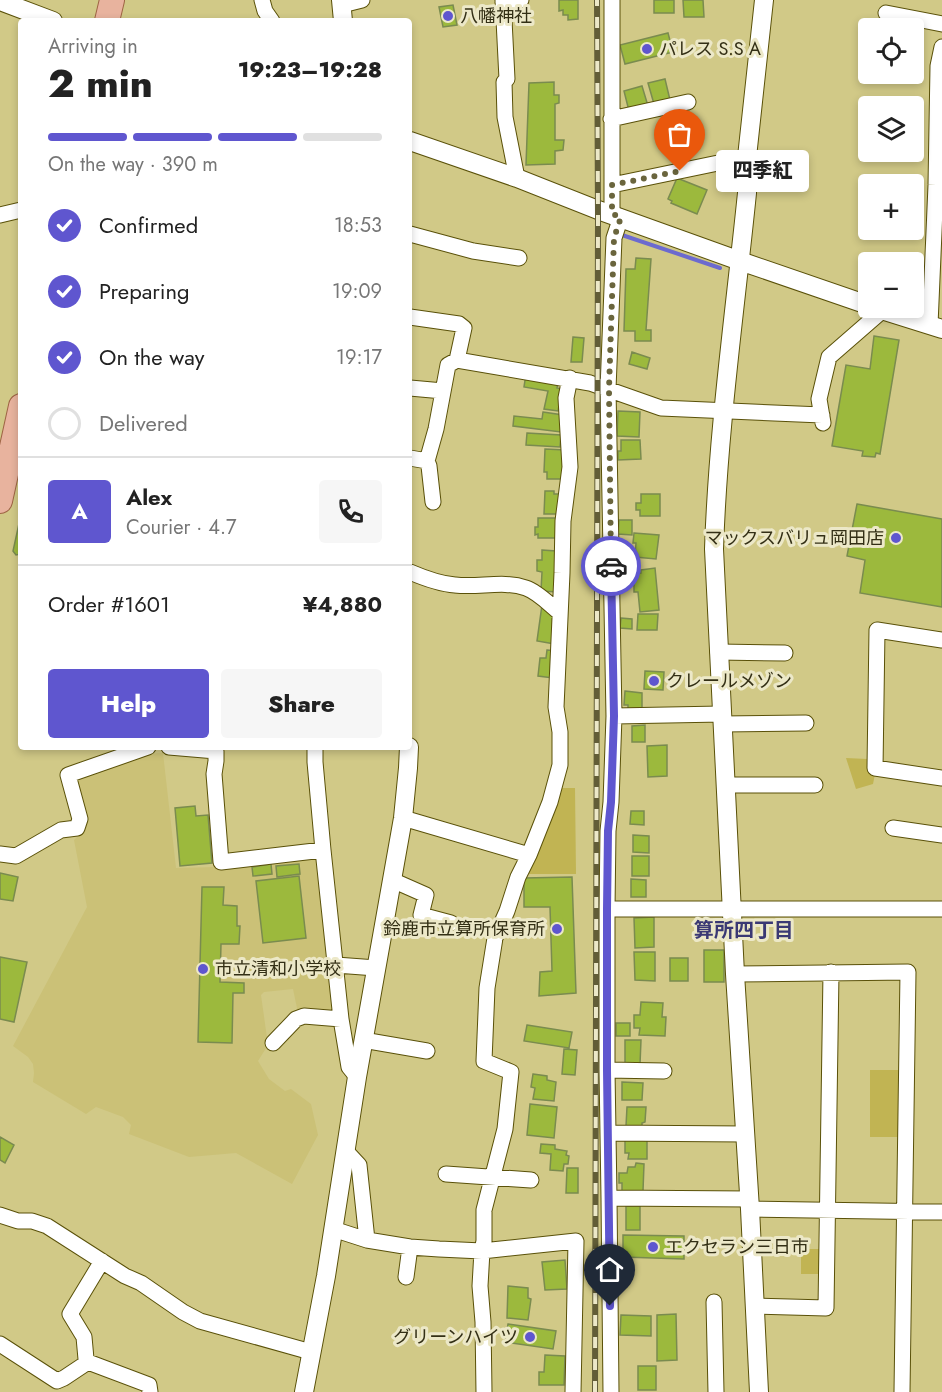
<!DOCTYPE html>
<html lang="en">
<head>
<meta charset="utf-8">
<style>
	:root { --surface:#fff; --page:#f6f6f6; --text:#222; --muted:#767676; --line:#e0e0e0; --accent:#5f56cf }
	body { margin:0; font-family:Jost,"Noto Sans JP",sans-serif; background:var(--page); color:var(--text); height:100vh; display:flex; flex-direction:column; font-size:22px; white-space:nowrap }
	* { box-sizing:border-box; margin:0 }
	p { font-size:20px; color:var(--muted) }
	.icon { flex:none; width:33px; height:33px; fill:none; stroke:currentColor; stroke-width:2; stroke-linecap:round; stroke-linejoin:round }
	.map { position:relative; flex:1; overflow:hidden }
	.panel { position:absolute; left:18px; top:18px; width:394px; height:732px; display:flex; flex-direction:column; background:var(--surface); border-radius:6px; box-shadow:0 3px 9px #0003 }
	.panel>* { flex:none }
	.fabs { position:absolute; left:858px; top:18px; display:grid; gap:12px }
	.fabs a { display:grid; place-items:center; width:66px; height:66px; border-radius:6px; background:var(--surface); box-shadow:0 3px 9px #0003; font-size:30px }
	.pin { position:absolute; display:grid; place-items:center; width:51px; height:51px; color:#fff; margin:-62px -26px; border-radius:50% 50% 50% 0; rotate:-45deg; box-shadow:0 0 6px #0007 }
	.pin .icon { rotate:45deg }
	.courier { position:absolute; display:grid; place-items:center; width:60px; height:60px; margin:-30px; border:4px solid #5f56cf; border-radius:50%; background:#fff; color:#222; box-shadow:0 2px 8px #0007 }
	.bubble { position:absolute; height:42px; border-radius:6px; background:var(--surface); box-shadow:0 3px 9px #0003; font-size:20px; font-weight:800; line-height:42px; text-align:center }
	.overview em { font-style:normal; font-weight:800 }
	.overview div { display:flex; flex-direction:column-reverse }
	.overview { display:flex; align-items:center; justify-content:space-between; height:102px; padding:0 30px }
	h1 { font-size:39px; font-weight:800; line-height:45px }
	.bar { display:grid; grid-template-columns:repeat(4,1fr); gap:9px 6px; align-content:center; height:72px; padding:0 30px }
	.bar i { height:8px; border-radius:4px; background:var(--line) }
	.bar .current { background:var(--accent) }
	.bar p { grid-column:span 4 }
	.line { display:flex; align-items:center; gap:15px; padding:0 30px; border-top:2px solid var(--line) }
	.line div { flex:1 }
	.round { display:grid; place-items:center; flex:none; width:63px; height:63px; border-radius:6px; background:var(--page) }
	ol { padding:0 30px; list-style:none }
	li { display:flex; align-items:center; gap:18px; height:66px }
	li p { margin-inline-start:auto }
	li .icon { padding:6px; border-radius:50%; background:var(--accent); color:#fff; stroke-width:4 }
	li:last-child { color:var(--muted) }
	li i { width:33px; height:33px; border:3px solid var(--line); border-radius:50% }
	.button { display:flex; gap:12px; margin-top:auto; padding:12px 30px }
	.button a { flex:1; height:69px; border-radius:6px; background:var(--accent); color:#fff; font-size:24px; font-weight:800; line-height:69px; text-align:center }
	.button a+a { background:var(--page); color:var(--text) }
	.map>svg:first-child { display:block }
	.built { fill:#cbc177 }
	.green { fill:#c1b453 }
	.lines { fill:none; stroke-linecap:round; stroke-linejoin:round }
	.stream { stroke:#6c6acf; stroke-width:4 }
	.building { fill:#9cb93d; stroke:#7a8b4f; stroke-width:1.5 }
	.minor-casing { stroke:#5a5109; stroke-width:17 }
	.tertiary-casing { stroke:#5a5109; stroke-width:20 }
	.primary-casing { stroke:#9e6444; stroke-width:26 }
	.minor { stroke:#fff; stroke-width:15 }
	.tertiary { stroke:#fff; stroke-width:18 }
	.primary { stroke:#e8b39e; stroke-width:24 }
	.rail-casing { stroke:#625d37; stroke-width:6 }
	.rail { stroke:#ece8c8; stroke-width:4; stroke-dasharray:11; stroke-linecap:butt }
	.done { stroke:#6a653d; stroke-width:6; stroke-dasharray:0 10.8 }
	.route { stroke:#5f56cf; stroke-width:8 }
	.poi-dot { fill:#5f56cf; stroke:#ece8c8; stroke-width:2 }
	.labels { text-anchor:middle; dominant-baseline:central; stroke-width:6; stroke-linejoin:round; paint-order:stroke }
	.poi-label { font-size:18px; fill:#332f15; stroke:#ece8c8; text-anchor:start }
	.neighbourhood-label { font-size:20px; font-weight:bold; fill:#3a3874; stroke:#ece8c8 }
</style>
</head>
<body>
<div class="map">
<svg width="942" height="1392" viewBox="0 0 942 1392">
	<rect width="100%" height="100%" fill="#d1c987"/>
	<path class="built" d="M163 753 176 868 216 867 313 856 320 861 335 1009 330 1014 298 1013 293 989 264 992 261 995 268 1045 258 1061 269 1079 285 1091 291 1089 311 1104 318 1135 292 1184 236 1153 189 1157 129 1134 131 1125 123 1117 96 1107 86 1114 33 1082 34 1073 33 1064 28 1057 13 1046 87 907 74 840 86 828 76 786 79 779 147 754Z"/>
	<path class="green" d="M846 758 867 759 868 773 875 774 873 784 856 789Z
		M559 788H575L576 874H525Z
		M870 1070H899L898 1137H870Z
		M801 1249H822V1274H801Z"/>
	<g class="lines">
		<path class="stream" d="M622 235 720 268"/>
	</g>
	<path class="building" d="M559 0H578V19L568 20V15H563V10L559 11Z
		M654 0H674V13H654Z
		M683 0H703L704 17H684Z
		M453 5 457 25 443 27 439 7Z
		M668 33 673 52 625 64 620 45Z
		M665 79 670 100 654 104 648 83Z
		M554 82V95H559V103L555 104V140H564L563 150 555 151V164L526 165 529 83Z
		M642 86 648 106 629 111 624 91Z
		M677 178 707 190 697 214 671 203 672 201 668 199Z
		M636 258 651 259 646 330H651V341H635V331H624L626 269H635Z
		M874 336 899 340 880 454 876 453 875 457 862 456 863 451 832 446 846 365 870 369Z
		M573 337 584 338 582 362H571Z
		M632 352 650 358 647 369 629 364Z
		M526 374 558 382 557 388 562 389 558 411 544 409 548 391 524 387Z
		M618 411 640 412 639 437 617 436Z
		M543 412 563 415 561 432 513 426 514 416 542 419Z
		M527 433 561 435 560 447 526 445Z
		M621 440H640L641 459 618 460V451H621Z
		M545 449 566 450 565 479H547V472H544Z
		M545 491H554V494H560V514H544Z
		M641 494H660V516H640V510H636V503H641Z
		M857 504 942 519V607L860 593 865 560 847 556Z
		M538 518H558V538H538V534L535 535V527H538Z
		M20 519H21V554L16 555 13 551Z
		M619 520H632V535L618 534Z
		M634 533 659 535 656 559 635 557 636 543H633Z
		M542 550 556 551 557 592 541 591 542 572 537 571V560H542Z
		M655 568 659 610 640 612 638 592H634V585L625 586 623 578 633 576 632 574 641 573V570Z
		M542 605 556 620 555 644 537 641Z
		M638 614H658L657 630H637Z
		M621 618 632 619V629L620 628Z
		M547 650 556 651 553 678 538 676 540 658H546Z
		M645 671 664 672 663 690 644 689Z
		M625 691 642 693V708L628 709V705H624Z
		M645 725V742H632V726Z
		M667 745V776L648 777 647 746Z
		M195 806 196 816 208 815 212 863 180 866 175 808Z
		M631 811H644V825L630 824Z
		M633 835 649 836V853L633 852Z
		M632 856H649V876H632Z
		M271 864 272 874 253 876 252 867Z
		M299 864 300 874 277 877 276 866Z
		M0 873 18 877 13 901 0 899Z
		M299 876 306 938 263 943 256 881Z
		M572 877 576 993 539 996 540 972 552 971 550 907H524V878Z
		M631 879 646 880V897H631Z
		M202 887H224L223 905 237 906V926H240L239 944H221L220 982 244 983V993H233L232 1043 198 1042Z
		M654 917V947L635 948 634 918Z
		M704 950H724V982H704Z
		M634 952H655V981L635 980Z
		M0 957 27 962 14 1022 0 1019Z
		M670 958H688V981H670Z
		M641 1002 663 1003 662 1017H666L665 1036 639 1035 640 1028H634V1015H640Z
		M616 1023H630V1036H616Z
		M527 1025 572 1032 569 1048 524 1041Z
		M625 1040H641L640 1064H625Z
		M564 1049 577 1050 575 1075 562 1074Z
		M533 1074 547 1076V1080L556 1082 554 1101 533 1099 535 1088 531 1087Z
		M622 1082 643 1083 642 1100H622Z
		M530 1104 557 1107 554 1138 527 1135Z
		M627 1107H646L645 1122 642 1123V1126H626Z
		M0 1137 14 1145 5 1163 0 1160Z
		M625 1139 647 1140V1159H628L629 1153H625Z
		M541 1144 555 1145V1149L567 1151 566 1155 569 1156 568 1164H564L563 1171 550 1170 551 1154 540 1153Z
		M636 1163 644 1164 643 1191H622V1183H619V1173H627L628 1167H635Z
		M567 1168H578V1193H566Z
		M626 1206H640V1230H626Z
		M623 1235 684 1236V1259L623 1257Z
		M565 1260 567 1289 545 1290 542 1262Z
		M508 1286 528 1288V1298L531 1299 528 1320 507 1318Z
		M676 1314 677 1360 657 1361V1315Z
		M621 1315 651 1316V1336L620 1335Z
		M508 1324 556 1331 553 1349 505 1342Z
		M545 1355 565 1356 564 1385H539V1372H544Z
		M638 1366H656V1390H638Z"/>
	<g class="lines">
		<defs>
			<path id="minor" d="M262 0 265 11 272 21
				M503 0 507 79 504 82 505 117 517 178
				M612 0V214
				M503 2 521 0
				M342 5 362 0
				M886 13 942 24
				M611 119 688 102
				M612 185 747 157
				M0 215 21 210
				M410 234 473 251 519 258
				M410 317 459 324 464 328 457 360 590 383 661 408 822 415
				M930 325 936 185 938 66 942 47
				M410 388 443 391
				M823 423 819 399 829 357 883 310
				M410 458 427 461
				M433 502 429 466 427 461 436 429 448 365 457 360
				M410 572C424 578 440 584 455 585 479 588 503 580 526 588 538 592 550 605 560 613
				M942 640 877 630 875 768 942 778
				M718 652 785 653
				M614 716 722 714
				M722 724 806 723
				M169 747 216 751V761L214 774 221 862 323 850
				M315 747V762L323 850 341 1019 349 1067 357 1077
				M725 785H815
				M403 818 529 855
				M893 828 942 835
				M0 854 16 856 61 830 77 828 80 819 68 775 148 747
				M392 880 426 895 421 915 451 923
				M607 909H942
				M336 965 376 968
				M735 974 908 972 902 1392
				M363 1040 427 1051
				M273 1043 296 1019 304 1016 341 1019
				M607 1070 664 1071
				M608 1133 745 1134
				M345 1150 359 1165 367 1240
				M446 1174 531 1180
				M609 1198 749 1199
				M750 1209 942 1212
				M0 1215 18 1221H32L47 1226 125 1276 141 1283 183 1312 200 1321 311 1352
				M333 1229 367 1240 410 1247 439 1249 482 1251 576 1241 573 1392
				M406 1277 410 1247
				M714 1302 716 1392
				M755 1306 826 1308 831 972
				M0 1344 57 1381 64 1378 88 1362 149 1385 150 1392
				M88 1362 86 1359 84 1337 70 1314 102 1261
				M484 1392 483 1322 480 1286 482 1251 484 1241V1210L505 1129 511 1072 484 1061 487 988 495 938 507 911 518 877 529 855 550 802 560 765V732L556 707 562 573 563 521 570 467 566 398 570 378
				M611 1392 609 1198 607 1070V909L608 831 611 802 614 716 608 389 614 238 621 217"/>
			<path id="tertiary" d="M341 0 343 21
				M0 1 53 21
				M410 141 517 178 598 210 740 261 868 305
				M875 308 942 329
				M304 1392 326 1276 357 1077 403 818 408 768 409 747
				M759 1392 750 1209 735 974 714 549C718 430 735 311 747 193V157L764 0"/>
			<path id="primary" d="M107 21 112 0
				M0 501 21 406"/>
		</defs>
		<use href="#minor" class="minor-casing"/>
		<use href="#tertiary" class="tertiary-casing"/>
		<use href="#primary" class="primary-casing"/>
		<use href="#minor" class="minor"/>
		<use href="#tertiary" class="tertiary"/>
		<use href="#primary" class="primary"/>
		<defs>
			<path id="rail" d="M595 1392 598 219 597 0"/>
		</defs>
		<use href="#rail" class="rail-casing"/>
		<use href="#rail" class="rail"/>
	</g>
	<g class="lines">
		<path class="done" d="M611 566 609 389 614 238 621 217 612 214V185L680 171"/>
		<path class="route" d="M610 1306 607 1070V909L608 831 611 802 614 716 611 566"/>
	</g>
	<g class="poi-dot">
		<circle cx="448" cy="16" r="6"/>
		<circle cx="647" cy="49" r="6"/>
		<circle cx="896" cy="538" r="6"/>
		<circle cx="654" cy="681" r="6"/>
		<circle cx="557" cy="929" r="6"/>
		<circle cx="203" cy="969" r="6"/>
		<circle cx="653" cy="1247" r="6"/>
		<circle cx="530" cy="1337" r="6"/>
	</g>
	<g class="labels">
		<g class="poi-label">
			<text x="460" y="16">八幡神社</text>
			<text x="659" y="49">パレス S.S A</text>
			<text x="884" y="538" text-anchor="end">マックスバリュ岡田店</text>
			<text x="666" y="681">クレールメゾン</text>
			<text x="545" y="929" text-anchor="end">鈴鹿市立算所保育所</text>
			<text x="215" y="969">市立清和小学校</text>
			<text x="665" y="1247">エクセラン三日市</text>
			<text x="518" y="1337" text-anchor="end">グリーンハイツ</text>
		</g>
		<g class="neighbourhood-label">
			<text x="744" y="930">算所四丁目</text>
		</g>
	</g>
</svg>
<div class="fabs">
<a><svg class="icon" aria-label="locate" viewBox="0 0 24 24"><circle cx="12" cy="12" r="6"/><path d="M12 2v4M12 18v4M2 12h4M18 12h4"/></svg></a>
<a><svg class="icon" aria-label="layers" viewBox="0 0 24 24"><path d="M12 4l9 5-9 5-9-5zM3 14l9 5 9-5"/></svg></a>
<a>+</a>
<a>−</a>
</div>
<div class="pin" style="left:680px;top:171px;background:#ea580c"><svg class="icon" aria-label="bag" viewBox="0 0 24 24"><path d="M5 8h14l-1 12H6zM9 8a3 3 0 0 1 6 0"/></svg></div>
<div class="pin" style="left:610px;top:1306px;background:#1f2937"><svg class="icon" aria-label="home" viewBox="0 0 24 24"><path d="M3 11l9-7 9 7M6 9v11h12V9"/></svg></div>
<div class="courier" style="left:611px;top:566px"><svg class="icon" aria-label="car" viewBox="0 0 24 24"><path d="M5 17H2v-5l4-1 3-4h7l3 4 3 1v5h-3M9 17h6M6 11h13"/><circle cx="7" cy="17" r="2"/><circle cx="17" cy="17" r="2"/></svg></div>
<div class="bubble" style="left:716px;top:150px;width:93px">四季紅</div>
<section class="panel">
<div class="overview"><div><h1>2 min</h1><p>Arriving in</p></div><em>19:23–19:28</em></div>
<div class="bar"><i class="current"></i><i class="current"></i><i class="current"></i><i></i><p>On the way · 390 m</p></div>
<ol>
<li><svg class="icon" aria-label="check" viewBox="0 0 24 24"><path d="M5 12l5 5 9-10"/></svg>Confirmed<p>18:53</p></li>
<li><svg class="icon" aria-label="check" viewBox="0 0 24 24"><path d="M5 12l5 5 9-10"/></svg>Preparing<p>19:09</p></li>
<li><svg class="icon" aria-label="check" viewBox="0 0 24 24"><path d="M5 12l5 5 9-10"/></svg>On the way<p>19:17</p></li>
<li><i></i>Delivered</li>
</ol>
<div class="line" style="height:108px"><b class="round" style="background:var(--accent);color:#fff">A</b><div><b>Alex</b><p>Courier · 4.7</p></div><a class="round"><svg class="icon" aria-label="phone" viewBox="0 0 24 24"><path d="M5 4h4l2 5-3 2q2 4 5 5l2-3 5 2v4C11 20 4 13 5 4z"/></svg></a></div>
<div class="line" style="height:78px"><div>Order #1601</div><b>¥4,880</b></div>
<div class="button"><a>Help</a><a>Share</a></div>
</section>
</div>
</body>
</html>
